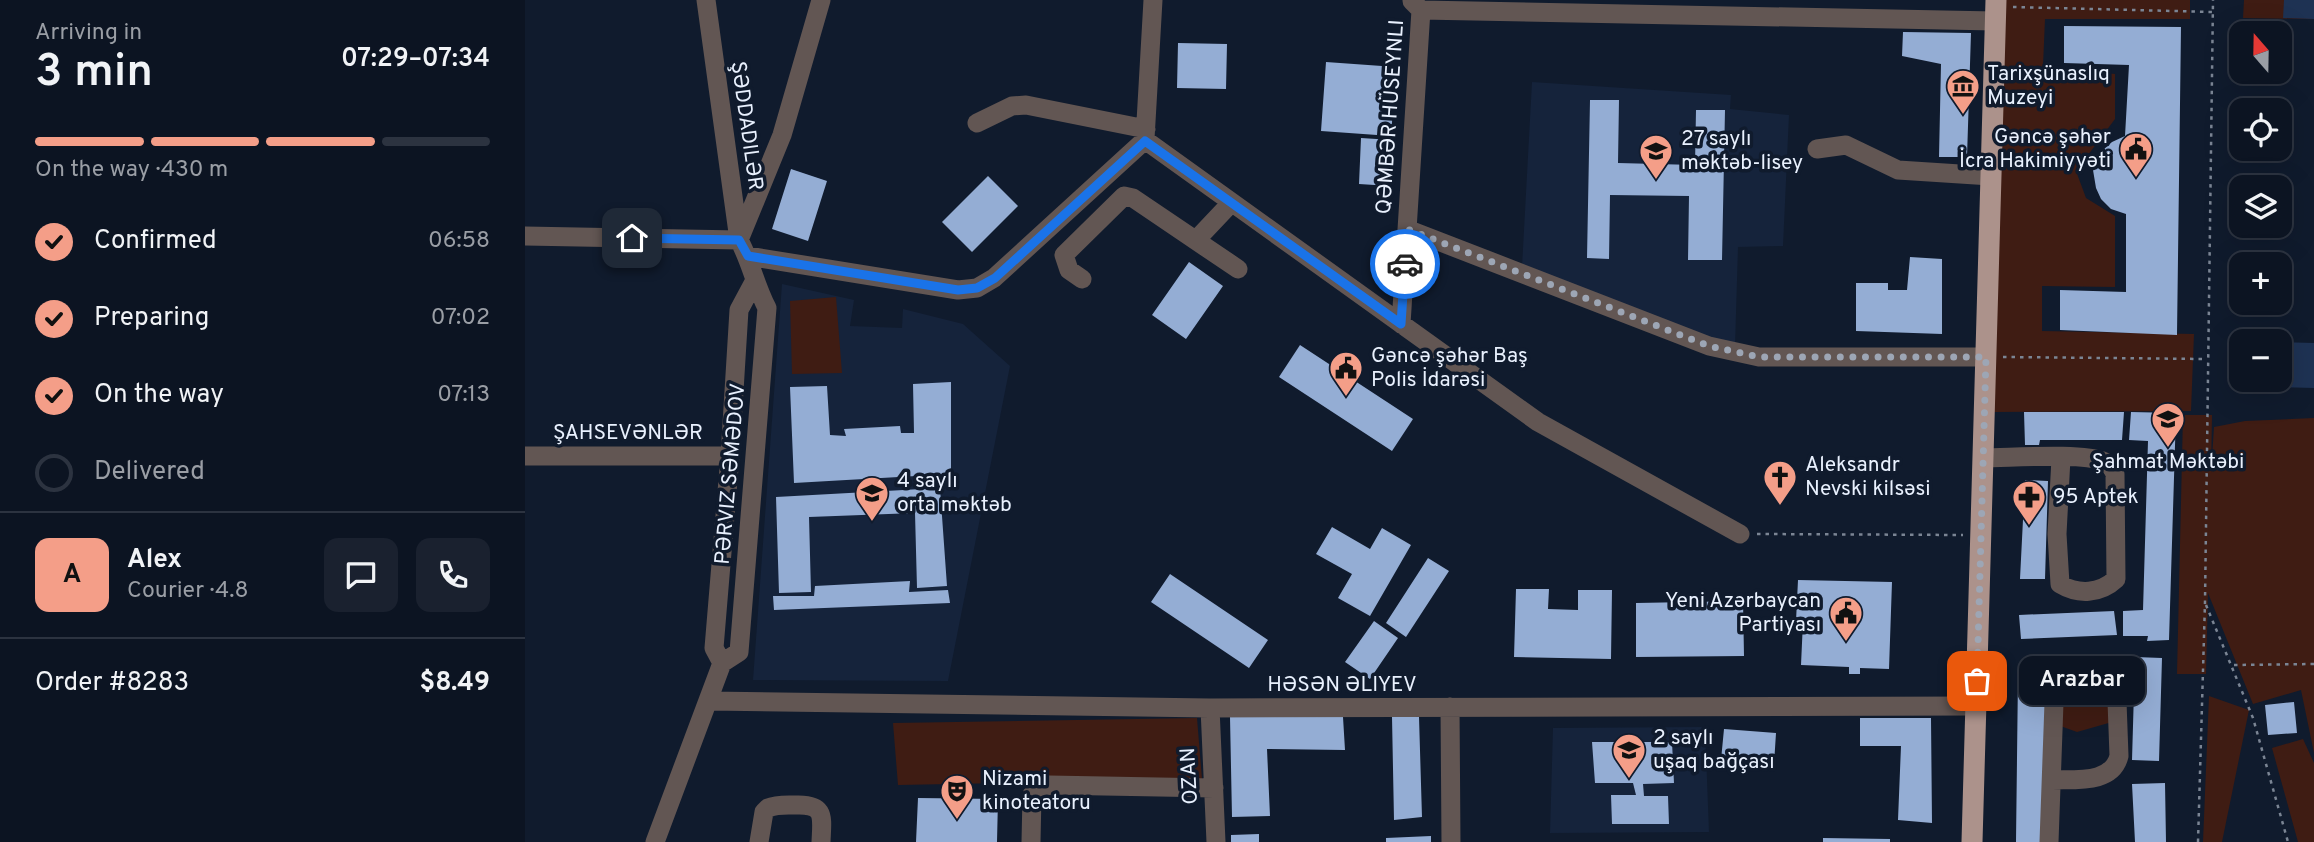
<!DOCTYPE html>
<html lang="en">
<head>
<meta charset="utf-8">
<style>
	:root { --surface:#0c1422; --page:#1a212f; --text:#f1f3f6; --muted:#9a9ea5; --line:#2c3340; --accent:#f49e88 }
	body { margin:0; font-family:Overpass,sans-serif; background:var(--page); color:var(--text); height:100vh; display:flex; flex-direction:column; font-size:26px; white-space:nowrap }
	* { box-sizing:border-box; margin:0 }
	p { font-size:23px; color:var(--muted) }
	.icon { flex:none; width:38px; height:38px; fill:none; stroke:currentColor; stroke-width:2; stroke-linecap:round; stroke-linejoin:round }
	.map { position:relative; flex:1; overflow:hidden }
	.sheet { display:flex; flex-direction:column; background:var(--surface); width:525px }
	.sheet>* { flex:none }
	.needle { width:46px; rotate:340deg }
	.buttons { position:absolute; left:1704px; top:21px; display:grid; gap:14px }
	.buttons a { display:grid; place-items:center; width:63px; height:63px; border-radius:14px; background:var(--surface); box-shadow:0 7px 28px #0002,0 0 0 2px var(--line); font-size:35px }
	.pin { position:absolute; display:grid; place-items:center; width:60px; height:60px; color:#fff; margin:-30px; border-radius:14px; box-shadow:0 4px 10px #0006 }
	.courier { position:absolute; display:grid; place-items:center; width:70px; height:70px; margin:-35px; border:5px solid #1a73e8; border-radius:50%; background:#fff; color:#222; box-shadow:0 2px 9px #0007 }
	.bubble { position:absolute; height:49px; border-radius:14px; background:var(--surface); box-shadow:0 7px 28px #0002,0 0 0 2px var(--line); font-size:23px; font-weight:600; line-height:49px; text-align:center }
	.headline em { font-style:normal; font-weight:600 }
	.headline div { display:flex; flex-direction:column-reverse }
	.headline { display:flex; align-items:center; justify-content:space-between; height:119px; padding:0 35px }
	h1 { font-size:46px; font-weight:600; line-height:52px }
	.bar { display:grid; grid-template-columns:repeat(4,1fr); gap:10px 7px; align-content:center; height:84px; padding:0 35px }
	.bar i { height:9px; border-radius:5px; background:var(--line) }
	.bar .selected { background:var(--accent) }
	.bar p { grid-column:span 4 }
	.line { display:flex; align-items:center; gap:18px; padding:0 35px; border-top:2px solid var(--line) }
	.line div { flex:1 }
	.round { display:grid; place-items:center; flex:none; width:74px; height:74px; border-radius:14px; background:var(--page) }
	ol { padding:0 35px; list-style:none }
	li { display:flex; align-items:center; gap:21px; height:77px }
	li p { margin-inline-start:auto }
	li .icon { padding:7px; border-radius:50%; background:var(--accent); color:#111; stroke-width:4 }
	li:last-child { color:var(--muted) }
	li i { width:38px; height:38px; border:4px solid var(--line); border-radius:50% }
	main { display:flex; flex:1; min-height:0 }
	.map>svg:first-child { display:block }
	.built { fill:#15233b }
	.green { fill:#3f1c13 }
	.water { fill:#1e3253 }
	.building { fill:#94add4 }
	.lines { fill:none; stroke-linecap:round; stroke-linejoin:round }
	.path { stroke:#7b8594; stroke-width:2.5; stroke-dasharray:3.5 5; stroke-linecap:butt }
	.minor { stroke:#625653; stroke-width:19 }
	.major { stroke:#ac928b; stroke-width:21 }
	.done { stroke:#9da6b5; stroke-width:7; stroke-dasharray:0 12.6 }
	.route { stroke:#1a73e8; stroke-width:9 }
	.labels { text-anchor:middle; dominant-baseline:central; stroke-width:7; stroke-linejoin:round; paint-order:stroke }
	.poi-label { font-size:21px; fill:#e9f1fe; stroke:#101b2d; text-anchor:start }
	.street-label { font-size:21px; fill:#e9f1fe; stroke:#101b2d }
</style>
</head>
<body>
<main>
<section class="sheet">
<div class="headline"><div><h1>3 min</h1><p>Arriving in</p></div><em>07:29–07:34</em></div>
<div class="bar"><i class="selected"></i><i class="selected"></i><i class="selected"></i><i></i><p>On the way · 430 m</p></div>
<ol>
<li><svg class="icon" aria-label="check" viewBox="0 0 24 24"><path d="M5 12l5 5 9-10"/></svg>Confirmed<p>06:58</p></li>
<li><svg class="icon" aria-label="check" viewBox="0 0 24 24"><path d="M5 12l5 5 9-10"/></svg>Preparing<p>07:02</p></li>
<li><svg class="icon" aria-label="check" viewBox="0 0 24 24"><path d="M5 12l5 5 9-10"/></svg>On the way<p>07:13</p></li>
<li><i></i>Delivered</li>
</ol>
<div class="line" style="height:126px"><b class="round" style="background:var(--accent);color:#111">A</b><div><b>Alex</b><p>Courier · 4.8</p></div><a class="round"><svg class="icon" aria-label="chat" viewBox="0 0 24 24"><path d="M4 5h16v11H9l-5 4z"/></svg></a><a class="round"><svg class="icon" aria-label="phone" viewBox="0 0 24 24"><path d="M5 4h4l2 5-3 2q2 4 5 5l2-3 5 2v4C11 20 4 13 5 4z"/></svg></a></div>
<div class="line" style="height:91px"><div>Order #8283</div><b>$8.49</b></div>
</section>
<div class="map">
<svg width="1789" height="842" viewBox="0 0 1789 842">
	<rect width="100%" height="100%" fill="#101b2d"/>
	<path class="built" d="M1007 82 1206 95 1205 109 1264 115 1258 246 1213 247 1210 347 997 267Z
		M257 284 329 300 325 326 377 328 378 309 438 324 485 366 423 681 228 680Z
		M1180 727 1184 832 1025 833 1028 728Z"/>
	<path class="green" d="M1475 0H1665V19H1520L1518 66 1590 74V119L1551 171 1561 198 1590 216V287L1517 286V331L1669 334 1666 411 1467 412Z
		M1719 0H1789V19L1718 18Z
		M311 297 317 373 267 374 265 301Z
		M1658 415H1687L1686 473 1689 427 1720 421 1789 418V753L1776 690 1728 704 1683 593 1681 674H1652Z
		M1562 662 1594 720 1552 732 1527 723V669Z
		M1684 696 1724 710 1697 842H1678Z
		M672 718 677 779 373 785 368 723Z
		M1778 739 1789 763V842H1773L1747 748Z"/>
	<path class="water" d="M1759 0H1789V19L1758 18Z
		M1755 342 1789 343V388L1752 387V380H1755Z"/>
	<path class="building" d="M1539 26 1656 27 1652 335 1535 330V290L1601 292V214L1586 209 1576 199 1571 188 1568 170 1577 151 1587 142 1600 136 1604 65 1539 63Z
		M1378 32 1446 33 1442 157H1414L1416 64 1377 56Z
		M653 43 702 44 701 89 652 88Z
		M801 62 871 67 866 136 796 131Z
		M1065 100H1094L1093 163 1170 165 1171 110H1200L1197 260H1163L1164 196 1085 195 1084 259 1062 258Z
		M836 138 867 140 865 186 834 184Z
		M266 169 302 181 283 241 247 229Z
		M463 176 493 206 447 252 417 222Z
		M1385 257 1417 259V334L1331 331V283H1363V290H1382Z
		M664 262 698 286 661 339 627 315Z
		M775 345 888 419 867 451 754 377Z
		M426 382V474L269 483 265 387 302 386 305 435 321 436 319 429 375 426 376 433H389L388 384Z
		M1499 412H1599L1597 440H1515L1514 445H1500Z
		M1606 412 1651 413 1644 640 1622 641 1623 636H1598V611L1618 610 1623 441 1604 440Z
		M1500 480 1523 481 1520 579H1495Z
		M415 488 422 586 392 588 390 513 284 517 286 592 254 593 251 497Z
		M807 527 845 549 857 528 886 545 845 616 813 598 827 574 791 554Z
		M903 558 924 571 881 637 861 623Z
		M645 574 743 640 724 668 626 602Z
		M1273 580 1367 582 1364 669 1335 668V674H1324V667L1276 665 1278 621H1271Z
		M385 581 384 592 423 590 425 603 249 610 248 596H289L290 586Z
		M991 589H1024L1023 609 1053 610V590H1087L1086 659 989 657Z
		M1218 601 1219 656 1111 657V603Z
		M1589 611 1592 635 1496 639 1494 615Z
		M849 621 873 638 845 679 820 662Z
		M1610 657 1637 658 1634 761 1607 760Z
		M1521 674 1517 842H1491L1493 675Z
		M1769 702 1772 733 1743 735 1740 705Z
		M705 717H818L820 750 742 749 745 816 707 817Z
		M867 717H894L897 817 869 820Z
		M1335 718H1406L1407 823 1373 820 1376 746H1335Z
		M1199 729 1251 733 1249 764 1196 760Z
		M1067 742H1147L1149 783 1118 784 1119 796H1143L1144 824H1087L1086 795H1111L1108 783H1070Z
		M1640 783 1641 842H1610L1607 784Z
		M393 798 473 799 472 842H391Z
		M734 834V842H706V835Z
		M906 836V842H861V838Z
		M1298 838 1365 839V842H1298Z"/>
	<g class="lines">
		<path class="path" d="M1488 7 1688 12
			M1478 357 1681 359
			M1232 534 1438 535
			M1681 605 1728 718 1763 842
			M1709 665 1789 664
			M1673 842 1680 602 1688 0"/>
		<path class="minor" d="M896 10 1470 21
			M452 123 487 106 501 105 621 129
			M620 139 628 0
			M620 140 1013 422 1215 534
			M1292 149 1321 145 1373 170 1466 176
			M882 229 1184 346 1234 357H1461
			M0 236 214 240 257 135 296 0
			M672 239 706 203
			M223 256 433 290 452 288 469 278 620 140
			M557 279 544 270 539 255 599 196 608 198 713 269
			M876 324 896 10 887 1
			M0 456H205
			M1458 458C1486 458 1557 452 1580 462 1586 465 1588 469 1590 474L1591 579C1575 594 1553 595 1535 584L1532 534 1536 458
			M197 663 189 648 205 456 214 310 229 282
			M184 701 685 708 1451 706
			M925 707 926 842
			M685 708 691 842
			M130 842 197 663 214 652 242 308C230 285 226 262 214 240L181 0
			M234 842 239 812 243 808C252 804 262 805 271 805 301 804 297 817 296 842
			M506 842 507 795 524 785 689 788
			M1524 842 1530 675 1535 672 1578 670 1591 674 1594 756C1587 784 1551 779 1527 780"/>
		<path class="major" d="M1447 842 1471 0"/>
	</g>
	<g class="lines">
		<path class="done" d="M880 264 882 229 1184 346 1234 357H1461L1452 681"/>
		<path class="route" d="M107 238 214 240 223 256 433 290 452 288 470 278 620 141 876 324 880 264"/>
	</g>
	<defs>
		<symbol id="museum-pin" viewBox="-11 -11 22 30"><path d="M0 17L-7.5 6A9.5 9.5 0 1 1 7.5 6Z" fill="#f49e88" stroke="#101b2d"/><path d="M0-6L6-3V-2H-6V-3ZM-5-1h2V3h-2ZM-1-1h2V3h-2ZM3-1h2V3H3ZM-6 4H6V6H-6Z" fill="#111"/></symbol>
		<symbol id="civic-pin" viewBox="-11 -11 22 30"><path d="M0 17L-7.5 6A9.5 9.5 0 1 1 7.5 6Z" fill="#f49e88" stroke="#101b2d"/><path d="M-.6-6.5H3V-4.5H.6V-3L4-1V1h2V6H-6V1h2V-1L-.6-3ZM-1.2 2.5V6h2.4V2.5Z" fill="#111"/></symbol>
		<symbol id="school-pin" viewBox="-11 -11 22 30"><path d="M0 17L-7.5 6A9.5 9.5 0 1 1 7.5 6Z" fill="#f49e88" stroke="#101b2d"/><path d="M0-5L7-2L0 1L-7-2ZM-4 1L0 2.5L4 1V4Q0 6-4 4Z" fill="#111"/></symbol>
		<symbol id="church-pin" viewBox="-11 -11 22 30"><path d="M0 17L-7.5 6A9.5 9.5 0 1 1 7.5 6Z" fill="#f49e88" stroke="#101b2d"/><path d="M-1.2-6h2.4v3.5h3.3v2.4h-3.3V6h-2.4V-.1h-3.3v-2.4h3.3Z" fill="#111"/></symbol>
		<symbol id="pharmacy-pin" viewBox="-11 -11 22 30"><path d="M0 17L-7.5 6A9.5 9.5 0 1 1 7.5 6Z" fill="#f49e88" stroke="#101b2d"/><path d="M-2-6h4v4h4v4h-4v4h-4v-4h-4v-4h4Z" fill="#111"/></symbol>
		<symbol id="theatre-pin" viewBox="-11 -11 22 30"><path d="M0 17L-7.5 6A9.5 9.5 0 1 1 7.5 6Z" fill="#f49e88" stroke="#101b2d"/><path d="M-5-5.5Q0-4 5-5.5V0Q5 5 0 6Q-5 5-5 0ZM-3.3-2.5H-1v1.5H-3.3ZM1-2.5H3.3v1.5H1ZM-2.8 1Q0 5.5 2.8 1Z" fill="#111"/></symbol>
	</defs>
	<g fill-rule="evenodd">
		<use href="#museum-pin" x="1419" y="67" width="38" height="52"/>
		<use href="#civic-pin" x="1592" y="130" width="38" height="52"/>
		<use href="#school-pin" x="1112" y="132" width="38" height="52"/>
		<use href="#civic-pin" x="802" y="349" width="38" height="52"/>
		<use href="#school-pin" x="1624" y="400" width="38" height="52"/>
		<use href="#church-pin" x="1236" y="458" width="38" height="52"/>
		<use href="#school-pin" x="328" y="474" width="38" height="52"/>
		<use href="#pharmacy-pin" x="1485" y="478" width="38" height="52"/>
		<use href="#civic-pin" x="1302" y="594" width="38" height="52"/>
		<use href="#school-pin" x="1085" y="731" width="38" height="52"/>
		<use href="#theatre-pin" x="413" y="772" width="38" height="52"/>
	</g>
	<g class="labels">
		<g class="poi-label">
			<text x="1462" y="74">Tarixşünaslıq<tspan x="1462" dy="24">Muzeyi</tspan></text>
			<text x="1586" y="137" text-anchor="end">Gəncə şəhər<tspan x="1586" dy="24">İcra Hakimiyyəti</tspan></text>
			<text x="1156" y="139">27 saylı<tspan x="1156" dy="24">məktəb-lisey</tspan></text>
			<text x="846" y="356">Gəncə şəhər Baş<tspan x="846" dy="24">Polis İdarəsi</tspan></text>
			<text x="1643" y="462" text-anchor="middle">Şahmat Məktəbi</text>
			<text x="1280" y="465">Aleksandr<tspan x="1280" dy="24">Nevski kilsəsi</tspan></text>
			<text x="372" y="481">4 saylı<tspan x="372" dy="24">orta məktəb</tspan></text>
			<text x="1528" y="497">95 Aptek</text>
			<text x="1296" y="601" text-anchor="end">Yeni Azərbaycan<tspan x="1296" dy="24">Partiyası</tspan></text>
			<text x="1128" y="738">2 saylı<tspan x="1128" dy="24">uşaq bağçası</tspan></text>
			<text x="457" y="779">Nizami<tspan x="457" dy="24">kinoteatoru</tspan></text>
		</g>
		<g class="street-label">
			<text transform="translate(866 117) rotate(-86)">QƏMBƏR HÜSEYNLI</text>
			<text transform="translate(221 126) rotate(82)">ŞƏDDADILƏR</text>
			<text x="103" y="433">ŞAHSEVƏNLƏR</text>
			<text transform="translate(206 474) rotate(-85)">PƏRVIZ SƏMƏDOV</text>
			<text x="817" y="685">HƏSƏN ƏLIYEV</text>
			<text transform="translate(665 776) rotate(-93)">OZAN</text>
		</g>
	</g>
</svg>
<div class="buttons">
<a><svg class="needle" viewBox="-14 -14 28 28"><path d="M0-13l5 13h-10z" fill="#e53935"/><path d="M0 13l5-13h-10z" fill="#9a9ea5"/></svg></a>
<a><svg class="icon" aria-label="locate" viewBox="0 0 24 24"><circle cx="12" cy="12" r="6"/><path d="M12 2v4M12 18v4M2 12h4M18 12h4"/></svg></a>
<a><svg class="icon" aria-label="layers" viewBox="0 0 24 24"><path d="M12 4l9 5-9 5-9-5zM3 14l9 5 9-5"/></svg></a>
<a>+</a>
<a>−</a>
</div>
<div class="pin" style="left:1452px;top:681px;background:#ea580c"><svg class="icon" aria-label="bag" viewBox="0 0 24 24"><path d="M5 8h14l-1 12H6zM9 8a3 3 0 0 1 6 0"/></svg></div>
<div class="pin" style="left:107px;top:238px;background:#1f2937"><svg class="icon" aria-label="home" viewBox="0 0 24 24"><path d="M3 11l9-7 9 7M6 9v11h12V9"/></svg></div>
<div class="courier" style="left:880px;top:264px"><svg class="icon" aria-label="car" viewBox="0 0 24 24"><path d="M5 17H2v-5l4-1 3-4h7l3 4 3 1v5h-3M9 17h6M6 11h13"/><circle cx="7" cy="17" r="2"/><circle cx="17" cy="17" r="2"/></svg></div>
<div class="bubble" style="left:1494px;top:656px;width:126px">Arazbar</div>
</div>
</main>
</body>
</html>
